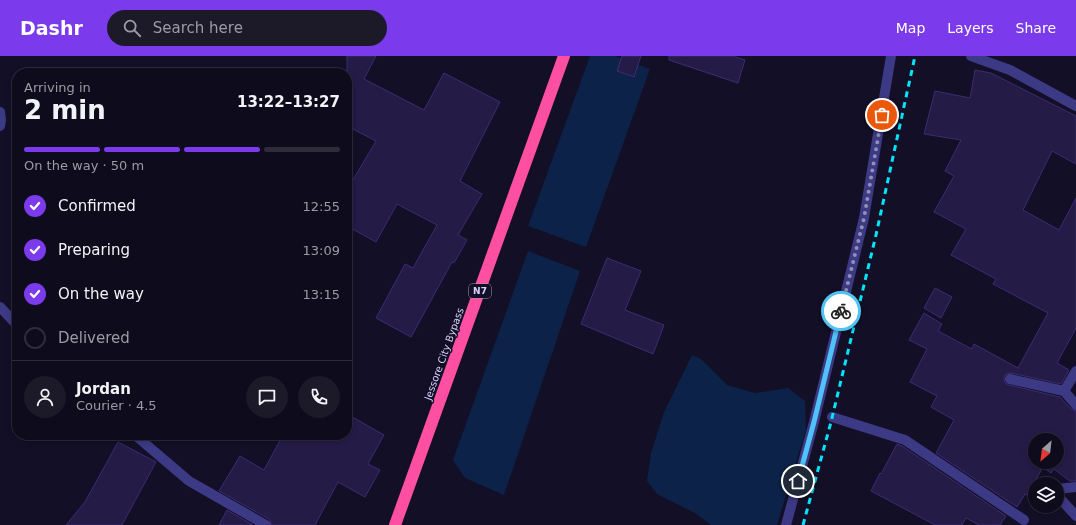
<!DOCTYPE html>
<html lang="en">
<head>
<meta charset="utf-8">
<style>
	:root { --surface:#0e0b1c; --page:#1c1929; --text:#f1f3f6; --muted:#9b9ba3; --line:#2e2b3b; --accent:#7c3aed }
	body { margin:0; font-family:"DejaVu Sans",sans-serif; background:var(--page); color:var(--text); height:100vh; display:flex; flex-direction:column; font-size:15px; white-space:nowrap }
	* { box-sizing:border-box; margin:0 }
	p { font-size:13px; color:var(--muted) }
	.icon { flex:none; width:22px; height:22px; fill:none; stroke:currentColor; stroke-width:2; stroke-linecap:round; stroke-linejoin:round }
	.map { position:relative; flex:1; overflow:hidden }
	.details { position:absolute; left:12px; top:12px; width:340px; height:372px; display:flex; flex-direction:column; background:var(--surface); border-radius:16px; box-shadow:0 2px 6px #0003,0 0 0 1px var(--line) }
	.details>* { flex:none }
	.needle { width:26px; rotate:208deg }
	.fabs { position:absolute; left:1028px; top:377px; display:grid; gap:8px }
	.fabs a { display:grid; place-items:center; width:36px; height:36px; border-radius:50%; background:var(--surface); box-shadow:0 2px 6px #0003,0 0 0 1px var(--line); font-size:20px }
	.pin { position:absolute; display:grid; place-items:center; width:34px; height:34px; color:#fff; margin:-17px; border:2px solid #fff; border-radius:50%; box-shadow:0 1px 4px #0007 }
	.courier { position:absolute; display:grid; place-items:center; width:40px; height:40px; margin:-20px; border:3px solid #4fc3f7; border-radius:50%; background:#fff; color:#222; box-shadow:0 1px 5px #0007 }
	.summary em { font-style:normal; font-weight:800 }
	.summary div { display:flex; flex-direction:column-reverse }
	.summary { display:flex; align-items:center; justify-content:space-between; height:68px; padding:0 12px }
	h1 { font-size:26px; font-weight:800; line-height:30px }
	.bar { display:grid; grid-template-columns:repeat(4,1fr); gap:6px 4px; align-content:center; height:48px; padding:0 12px }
	.bar i { height:5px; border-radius:3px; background:var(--line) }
	.bar .current { background:var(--accent) }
	.bar p { grid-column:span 4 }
	.line { display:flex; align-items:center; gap:10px; padding:0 12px; border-top:1px solid var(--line) }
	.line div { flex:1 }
	.round { display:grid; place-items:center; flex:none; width:42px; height:42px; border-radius:21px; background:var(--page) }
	ol { padding:0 12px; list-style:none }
	li { display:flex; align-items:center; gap:12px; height:44px }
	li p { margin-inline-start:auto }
	li .icon { padding:4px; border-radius:50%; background:var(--accent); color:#fff; stroke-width:4 }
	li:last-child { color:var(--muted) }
	li i { width:22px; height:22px; border:2px solid var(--line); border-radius:50% }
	header { display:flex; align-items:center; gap:24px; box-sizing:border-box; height:56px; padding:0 20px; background:var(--accent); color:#fff }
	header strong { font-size:19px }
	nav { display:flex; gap:22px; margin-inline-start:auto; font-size:14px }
	.search { width:280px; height:36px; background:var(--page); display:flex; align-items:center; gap:10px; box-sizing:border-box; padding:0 14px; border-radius:22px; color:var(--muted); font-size:15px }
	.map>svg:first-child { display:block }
	.water { fill:#0c2248 }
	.building { fill:#241b47; stroke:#3b2d73; fill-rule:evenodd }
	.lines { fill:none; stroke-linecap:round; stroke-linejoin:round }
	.minor { stroke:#3d3a85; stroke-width:10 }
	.highway { stroke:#ff4fa3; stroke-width:12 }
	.rail { stroke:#00e5ff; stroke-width:3; stroke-dasharray:6 5; stroke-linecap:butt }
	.done { stroke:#948fb3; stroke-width:4; stroke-dasharray:0 7.2 }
	.route { stroke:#4fc3f7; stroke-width:5 }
	.labels { text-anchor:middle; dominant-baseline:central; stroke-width:3; stroke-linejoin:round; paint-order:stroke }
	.shield { fill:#130f26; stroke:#9e99be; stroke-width:1 }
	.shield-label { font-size:9px; font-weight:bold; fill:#d9d4ff }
	.street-label { font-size:10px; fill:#d9d4ff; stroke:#130f26 }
</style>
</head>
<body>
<header>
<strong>Dashr</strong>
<div class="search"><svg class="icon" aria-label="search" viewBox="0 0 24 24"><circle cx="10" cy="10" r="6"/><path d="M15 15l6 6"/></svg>Search here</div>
<nav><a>Map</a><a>Layers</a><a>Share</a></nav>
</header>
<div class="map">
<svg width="1076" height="469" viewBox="0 0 1076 469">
	<rect width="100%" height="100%" fill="#130f26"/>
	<path class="water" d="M590 0H615L650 13 586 191 528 170Z
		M528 195 580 215 504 439 465 422 453 404Z
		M692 299 701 303 727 329 755 337 788 332 805 345 806 374 777 469H711L695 457 657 438 647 425 651 397 664 356Z"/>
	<path class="building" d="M347 0H376L364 23 424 54 444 17 500 46 460 125 482 138 458 179 467 184 454 207 452 206 411 281 376 262 405 208 413 212 437 169 397 148 376 186 347 170V134L376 85 347 70Z
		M622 0H641L634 21 617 15Z
		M669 0H732L745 4 738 27 669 4Z
		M975 14 991 17 1076 60V108L1052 95 1023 154 1059 174 1076 142V272L1057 307 1069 314 1061 328 1011 317 1006 318 1004 322 1005 327 1009 329 1060 341 1071 353 1076 355V425H1070L1054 413 1051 417 1043 411 1027 439 1025 438 1017 451 936 397 954 364 931 351 937 340 910 326 927 293 909 284 924 257 942 268 938 275 972 293 974 288 1018 312 1048 257 993 228 996 223 951 199 966 173 934 156 954 120 945 115 961 84 924 78 935 35 970 42ZM1035 384H1057V406H1035Z
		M607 202 641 215 625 254 664 269 653 298 581 268Z
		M935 232 952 241 941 262 924 252Z
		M347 358 384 379 368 408 380 414 365 441 338 426 315 469H272L269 463 219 435 240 400 264 414 283 379H347Z
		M118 386 156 406 122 469H66L85 446Z
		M897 388 902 390 1006 460 1000 469H979L966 462 962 469H935L871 435 880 417 881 418Z
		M227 454 253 469H219Z"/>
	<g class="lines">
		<path class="minor" d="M971 0 1010 14 1076 50
			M0 56 1 64 0 70
			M0 251 17 269
			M1010 323 1064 335 1076 315
			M1064 335 1076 349
			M832 361 905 384 1024 464
			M135 379 189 425 266 469
			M1057 433 1076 431
			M1057 439 1076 460
			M786 469 814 366 864 162 891 0"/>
		<path class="highway" d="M395 469 564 0"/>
		<path class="rail" d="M803 469 831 366 876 179 915 0"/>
	</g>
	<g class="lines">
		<path class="done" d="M841 255 864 162 882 59"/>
		<path class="route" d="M798 425 814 366 841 255"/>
	</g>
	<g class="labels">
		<rect class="shield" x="469" y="228" width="22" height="14" rx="3"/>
		<g class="shield-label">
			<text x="480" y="235">N7</text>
		</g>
		<g class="street-label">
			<text transform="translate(444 298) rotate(-70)">Jessore City Bypass</text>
		</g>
	</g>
</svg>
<div class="fabs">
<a><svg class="needle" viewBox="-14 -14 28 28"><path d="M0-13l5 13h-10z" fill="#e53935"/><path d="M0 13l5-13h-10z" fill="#9b9ba3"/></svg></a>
<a><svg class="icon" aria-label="layers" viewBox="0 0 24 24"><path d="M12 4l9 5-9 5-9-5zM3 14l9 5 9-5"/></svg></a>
</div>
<div class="pin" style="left:882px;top:59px;background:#ea580c"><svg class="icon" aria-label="bag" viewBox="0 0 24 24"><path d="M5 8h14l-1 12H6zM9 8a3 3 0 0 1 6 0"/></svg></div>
<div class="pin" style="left:798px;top:425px;background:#1f2937"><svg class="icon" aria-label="home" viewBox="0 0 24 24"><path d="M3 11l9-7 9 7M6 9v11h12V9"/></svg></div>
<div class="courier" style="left:841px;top:255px"><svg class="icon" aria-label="bike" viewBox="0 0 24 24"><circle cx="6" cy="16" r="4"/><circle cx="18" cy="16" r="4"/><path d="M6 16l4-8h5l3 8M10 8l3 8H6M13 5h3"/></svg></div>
<section class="details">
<div class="summary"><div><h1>2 min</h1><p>Arriving in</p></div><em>13:22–13:27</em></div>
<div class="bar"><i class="current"></i><i class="current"></i><i class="current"></i><i></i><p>On the way · 50 m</p></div>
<ol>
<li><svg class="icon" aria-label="check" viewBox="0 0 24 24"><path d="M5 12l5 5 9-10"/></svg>Confirmed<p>12:55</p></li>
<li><svg class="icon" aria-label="check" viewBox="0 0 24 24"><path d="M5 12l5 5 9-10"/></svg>Preparing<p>13:09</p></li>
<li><svg class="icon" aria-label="check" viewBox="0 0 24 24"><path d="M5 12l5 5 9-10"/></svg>On the way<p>13:15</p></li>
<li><i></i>Delivered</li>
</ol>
<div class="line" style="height:72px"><a class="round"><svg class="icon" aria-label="person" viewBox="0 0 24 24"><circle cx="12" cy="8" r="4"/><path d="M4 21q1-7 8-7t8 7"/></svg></a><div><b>Jordan</b><p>Courier · 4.5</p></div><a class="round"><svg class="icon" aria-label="chat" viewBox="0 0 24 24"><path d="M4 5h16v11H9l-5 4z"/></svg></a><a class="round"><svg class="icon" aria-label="phone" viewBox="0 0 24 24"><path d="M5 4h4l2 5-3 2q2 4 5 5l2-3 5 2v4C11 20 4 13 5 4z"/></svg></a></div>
</section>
</div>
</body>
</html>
